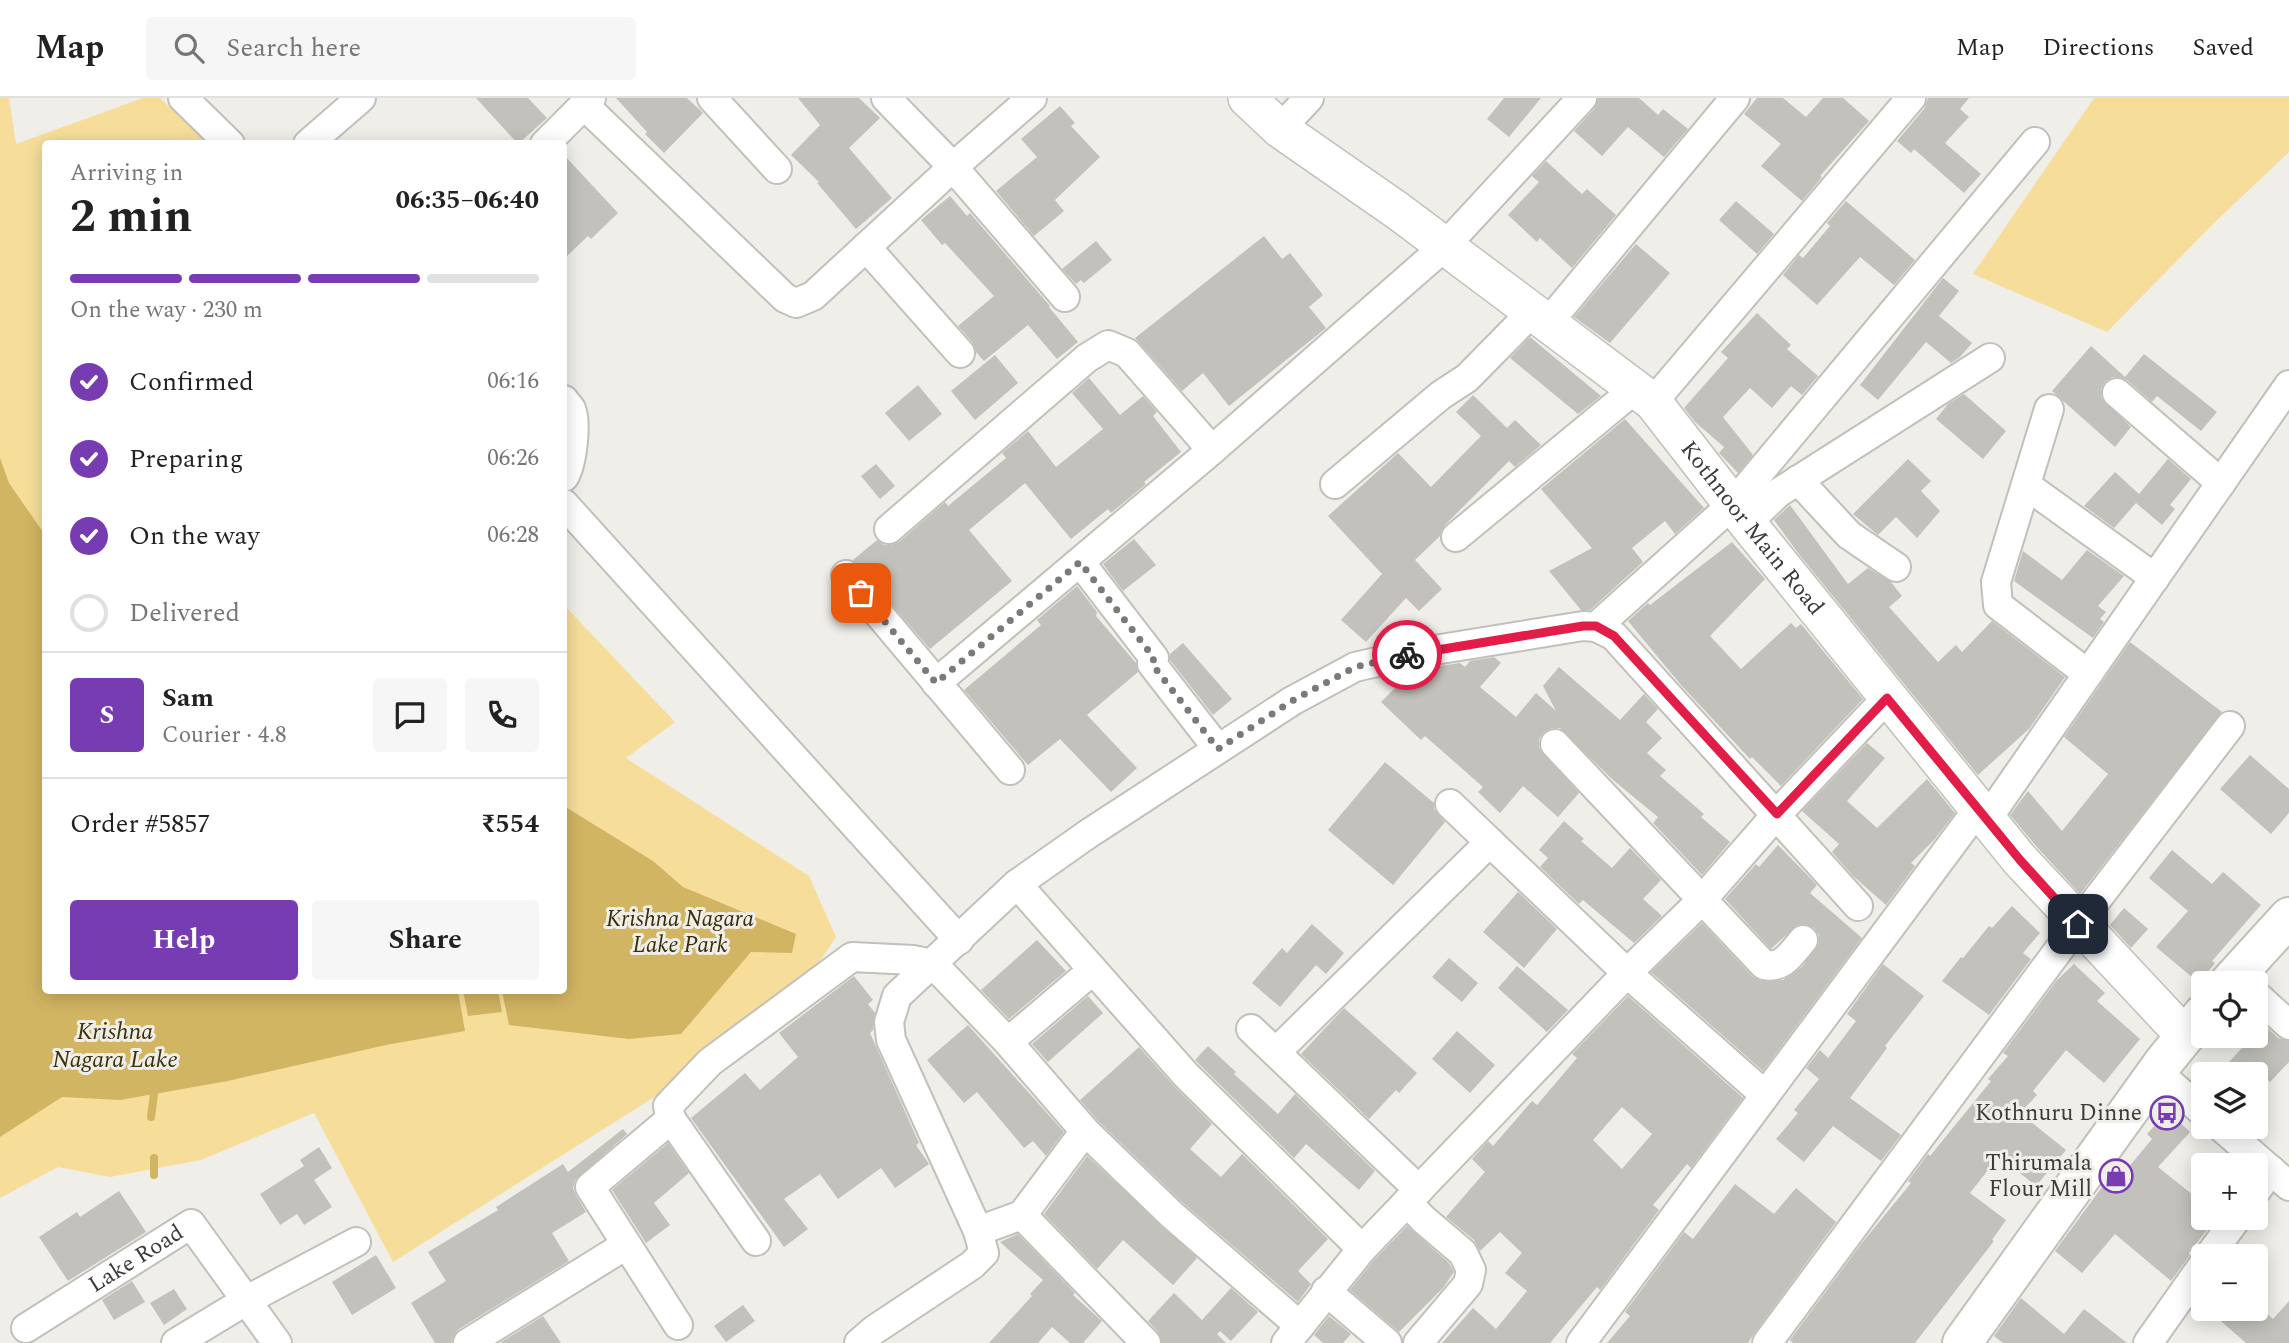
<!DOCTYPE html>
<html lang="en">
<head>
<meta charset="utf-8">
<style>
	:root { --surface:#fff; --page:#f6f6f6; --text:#222; --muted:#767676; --line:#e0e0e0; --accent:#773cb2 }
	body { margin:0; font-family:Spectral,serif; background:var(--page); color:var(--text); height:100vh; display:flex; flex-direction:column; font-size:26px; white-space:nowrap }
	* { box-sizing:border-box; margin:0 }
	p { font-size:23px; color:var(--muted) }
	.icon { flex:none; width:38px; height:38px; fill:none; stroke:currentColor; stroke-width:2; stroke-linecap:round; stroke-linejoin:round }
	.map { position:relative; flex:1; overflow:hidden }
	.side { position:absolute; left:42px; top:42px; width:525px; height:854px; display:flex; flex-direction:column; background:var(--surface); border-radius:7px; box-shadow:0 4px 18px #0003 }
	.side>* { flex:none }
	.controls { position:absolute; left:2191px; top:873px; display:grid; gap:14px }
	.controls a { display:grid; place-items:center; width:77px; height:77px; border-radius:7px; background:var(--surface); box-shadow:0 4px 18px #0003; font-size:35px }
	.pin { position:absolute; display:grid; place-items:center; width:60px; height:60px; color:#fff; margin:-30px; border-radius:14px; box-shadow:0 4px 10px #0006 }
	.courier { position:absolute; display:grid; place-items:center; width:70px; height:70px; margin:-35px; border:5px solid #e11d48; border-radius:50%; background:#fff; color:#222; box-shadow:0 2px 9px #0007 }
	.overview em { font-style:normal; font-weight:700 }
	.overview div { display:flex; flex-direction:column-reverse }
	.overview { display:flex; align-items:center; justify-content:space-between; height:119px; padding:0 28px }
	h1 { font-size:46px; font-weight:700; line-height:52px }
	.bar { display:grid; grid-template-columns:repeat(4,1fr); gap:10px 7px; align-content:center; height:84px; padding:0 28px }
	.bar i { height:9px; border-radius:5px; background:var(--line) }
	.bar .on { background:var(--accent) }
	.bar p { grid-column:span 4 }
	.line { display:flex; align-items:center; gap:18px; padding:0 28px; border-top:2px solid var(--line) }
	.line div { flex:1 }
	.round { display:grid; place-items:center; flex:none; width:74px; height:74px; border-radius:7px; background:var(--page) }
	ol { padding:0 28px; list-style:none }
	li { display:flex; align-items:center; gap:21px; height:77px }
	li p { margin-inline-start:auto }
	li .icon { padding:7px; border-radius:50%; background:var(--accent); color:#fff; stroke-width:4 }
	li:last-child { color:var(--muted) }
	li i { width:38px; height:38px; border:4px solid var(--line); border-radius:50% }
	.button { display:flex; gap:14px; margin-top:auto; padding:14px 28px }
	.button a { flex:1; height:80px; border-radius:7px; background:var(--accent); color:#fff; font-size:28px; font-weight:700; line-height:80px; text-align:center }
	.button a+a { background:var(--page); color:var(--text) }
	header { display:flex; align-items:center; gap:42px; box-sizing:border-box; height:98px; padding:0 35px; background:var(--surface); border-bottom:2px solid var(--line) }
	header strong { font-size:33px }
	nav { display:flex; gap:38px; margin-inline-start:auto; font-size:24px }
	.search { width:490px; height:63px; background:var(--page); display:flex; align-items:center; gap:18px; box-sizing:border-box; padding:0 24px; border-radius:7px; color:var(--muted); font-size:26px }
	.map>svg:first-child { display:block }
	.green { fill:#f6de9a }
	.water { fill:#d2b563 }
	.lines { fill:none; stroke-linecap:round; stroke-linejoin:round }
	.stream { stroke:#d2b563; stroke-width:8 }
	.building { fill:#c3c1bb; fill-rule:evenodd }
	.minor-casing { stroke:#c2c0ba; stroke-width:32 }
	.tertiary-casing { stroke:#c2c0ba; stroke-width:40 }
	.secondary-casing { stroke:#c2c0ba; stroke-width:42 }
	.minor { stroke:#fff; stroke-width:28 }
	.tertiary { stroke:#fff; stroke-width:37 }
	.secondary { stroke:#fff; stroke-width:38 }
	.done { stroke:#7b7a76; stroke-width:7; stroke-dasharray:0 12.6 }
	.route { stroke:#e11d48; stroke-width:9 }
	.labels { text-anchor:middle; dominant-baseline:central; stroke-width:6; stroke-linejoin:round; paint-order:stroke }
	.street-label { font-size:23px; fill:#3c3b39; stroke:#f0eee8 }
	.park-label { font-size:23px; font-style:italic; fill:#392d07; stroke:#f0eee8 }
	.poi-label { font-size:23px; fill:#3c3b39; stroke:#f0eee8; text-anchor:end }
	.water-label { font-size:24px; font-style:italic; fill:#3d310c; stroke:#f0eee8 }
</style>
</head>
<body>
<header>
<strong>Map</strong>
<div class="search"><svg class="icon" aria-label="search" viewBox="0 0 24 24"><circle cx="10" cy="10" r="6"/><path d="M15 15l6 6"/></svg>Search here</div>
<nav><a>Map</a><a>Directions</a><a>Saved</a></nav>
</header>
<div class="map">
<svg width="2289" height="1245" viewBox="0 0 2289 1245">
	<rect width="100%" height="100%" fill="#f0eee8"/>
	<path class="green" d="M0 0H9L16 46 143 0H160L207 45 46 46V892H564V507L675 624 626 660 809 778 836 839 803 888 667 991 393 1164 314 1015 201 1062 110 1079 58 1069 0 1100Z
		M2094 0H2289V54L2214 125 2107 234 1973 176Z"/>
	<path class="water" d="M0 360 9 385 45 437 46 892 458 893 465 933 386 947 228 983 120 1002 62 999 0 1039Z
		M564 708 653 763 683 789 796 836 792 855 751 854 681 936 629 941 509 927 502 893 564 892Z
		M463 893H498L502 914 468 918Z"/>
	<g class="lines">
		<path class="stream" d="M151 1019 154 996
			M154 1060V1077"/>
	</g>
	<path class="building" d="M476 0H528L547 20 518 46Z
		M616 0H687L703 15 664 55 645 36 647 34Z
		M798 0H859L880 20 849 50 892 100 856 131 817 85 819 84 791 57 820 27Z
		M1504 0H1541L1509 39 1487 21Z
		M1598 0H1639L1658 17 1663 11 1688 31 1664 59 1628 29 1602 58 1574 33 1594 11Z
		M1757 0H1783L1806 19 1823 0H1843L1869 23 1820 78 1822 79 1802 103 1761 68 1781 46 1744 16Z
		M1928 0H1969L1960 11 1969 19 1945 45 1981 76 1964 95 1914 51 1911 55 1897 43 1924 11Z
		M1060 8 1075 25 1071 28 1100 59 1055 102 1064 113 1034 138 996 93 1037 59 1021 41Z
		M564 57 618 115 591 141 588 138 564 161Z
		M1546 63 1582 96 1587 91 1616 117 1572 170 1540 140 1537 144 1508 117 1539 84 1532 78Z
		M950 98 967 118 970 115 1050 208 1049 209 1078 244 1057 261 1028 227 984 263 976 254 972 244 958 228 994 198 945 145 942 147 921 122Z
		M1736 103 1774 136 1757 156 1719 122Z
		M1846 103 1915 162 1894 187 1860 159 1817 207 1783 177 1799 157 1803 160 1830 128 1827 125Z
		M1264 138 1282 161 1290 155 1323 197 1309 209 1326 230 1229 308 1203 275 1182 293 1135 240Z
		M1096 143 1112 162 1084 185 1081 182 1076 186 1062 171Z
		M1636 146 1670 175 1610 245 1574 219Z
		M1943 180 1959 193 1939 218 1972 245 1960 259 1951 265 1926 244 1878 302 1860 287Z
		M1757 215 1791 247 1787 251 1818 278 1802 297 1791 288 1772 310 1750 290 1723 319 1753 357 1738 375 1719 355 1724 349 1695 324 1684 310 1728 260 1721 254Z
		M1530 239 1601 298 1578 316 1510 260Z
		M2091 248 2125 279 2144 256 2217 314 2201 333 2157 298 2152 304 2127 282 2119 279H2112L2105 284 2101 291 2102 301 2131 329 2115 349 2052 293Z
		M995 257 1018 285 975 322 951 293Z
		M1089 280 1120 317 1143 298 1157 314 1153 318 1181 354 1144 384 1146 386 1111 415 1108 411 1071 441 1025 385 969 432 1012 483 930 551 853 462 877 442 884 447H891L899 444 945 404 948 408 1006 360 1002 355 1028 333 1056 369 1103 331 1072 295Z
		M918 287 942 316 909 343 885 315Z
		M1964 296 2006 333 1983 361 1936 321 1948 306Z
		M1473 297 1507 330 1515 322 1541 347 1515 369 1509 363 1445 427 1440 438 1415 462 1442 491 1419 513 1406 500 1366 544 1341 522 1382 476 1328 418 1398 355 1431 389 1481 338 1456 314Z
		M1625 321 1704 410 1675 436 1665 423 1632 450 1643 464 1590 512H1581L1549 473 1592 450 1541 391Z
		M1908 361 1931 383 1921 393 1940 413 1917 440 1896 419 1878 437 1853 416Z
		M2168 361 2191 381 2170 407 2175 411 2162 427 2136 405 2114 430 2084 408 2115 374 2139 396Z
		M876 366 895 388 880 401 861 378Z
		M1790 407 1848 486 1868 470 1891 484 1902 498 1889 509 1938 564 1956 547 1962 554 1992 523 2065 579 2029 631 1978 677 1798 455 1774 422Z
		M1134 441 1156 467 1123 493 1103 466Z
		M1732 444 1765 481 1710 538 1741 571 1791 525 1796 530 1801 526 1863 601 1781 688 1752 659 1750 661 1681 587 1628 523 1648 505 1650 507Z
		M2087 452 2124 478 2098 508 2106 514 2100 521 2104 524 2093 540 2014 483 2023 453 2062 482Z
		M1077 488 1097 514 1096 518 1136 565 1138 574 1087 617 1137 670 1111 694 1060 641 1028 667 964 592 1041 527 1037 522Z
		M2130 544 2222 614 2080 796 2036 748 2010 717 2028 693 2062 733 2108 676 2064 639Z
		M1183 545 1232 601 1213 617 1170 562V556Z
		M1494 559 1501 565 1480 589 1516 619 1536 595 1556 613 1543 588 1559 569 1620 622 1644 596 1658 611 1646 624 1662 640 1647 655 1666 672 1660 678 1704 716 1701 719 1730 744 1702 777 1653 725 1658 719 1613 682 1560 630H1552L1544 634 1539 641V650L1579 695 1558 719 1523 688 1500 715 1478 694 1483 689 1425 638 1421 642 1381 604 1412 573 1424 571 1429 575 1434 569 1460 565 1465 569 1470 563Z
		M1867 645 1885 660 1847 703 1877 730 1927 681 1955 715 1934 742 1911 765 1915 768 1886 807 1852 777 1832 754 1839 746 1802 713Z
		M2250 657 2289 691V715L2271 736 2220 691Z
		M1385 664 1434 705V711L1445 724 1393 787 1328 732Z
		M1564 723 1584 741 1581 743 1612 770 1630 750 1661 782 1643 801 1662 818 1634 845 1583 802 1579 806 1540 769 1548 760 1539 752Z
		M1778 747 1817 787 1810 795 1862 840 1763 973 1651 874 1702 825 1752 878 1761 883 1783 882 1802 869 1819 845V837L1814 830 1805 826 1797 827 1771 851 1725 801 1756 766 1759 769Z
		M2172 752 2212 786 2223 774 2261 807 2212 863 2215 865 2199 885 2156 849 2188 813 2149 780Z
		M1518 794 1557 831 1524 870 1483 834Z
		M2012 808 2040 835 2023 855 2031 861 1989 917 1942 883 1961 859 1963 860 1989 828 1992 830Z
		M2124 810 2148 831 2131 850 2110 827Z
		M1312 826 1344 855 1326 876 1316 867 1280 909 1252 885 1282 850 1287 855Z
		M1037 842 1066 873 1009 921 981 892Z
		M1449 860 1478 885 1462 904 1432 879Z
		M1883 866 1924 898 1885 948 1887 950 1850 1000 1901 1037 1881 1063 1833 1028 1804 1064 1776 1041 1798 1015 1794 1012 1819 981 1806 970 1820 952 1828 960 1856 923 1847 916Z
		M2074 866 2105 895 2097 903 2140 941 2104 985 2066 952 2033 993 2037 997 2020 1015 2066 1052 2036 1088 1999 1058 1970 1095 2006 1122 1992 1142 1994 1143 1915 1245H1793L1790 1242 1861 1146 1911 1085 1908 1083 1928 1056 1930 1058 1991 983 1988 981 2008 958 2003 955 2057 882Z
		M1517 868 1568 912 1547 934 1498 890Z
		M854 878 873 902 868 906 875 915 873 932 870 935 919 1045 916 1047 929 1066 895 1090 881 1070 838 1101 820 1076 784 1101 808 1131 784 1149 691 1020 745 975 760 992 798 959 779 935Z
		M1088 898 1103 915 1048 964 1032 946Z
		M1628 898 1743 1000 1691 1070 1687 1066 1653 1107 1659 1112 1600 1192 1597 1189 1550 1245H1442L1473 1210 1496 1231 1527 1193 1505 1175 1522 1155 1500 1134 1480 1153 1474 1142 1446 1119 1485 1074 1472 1061 1488 1043 1493 1048 1532 1003 1537 1007 1577 960 1572 956ZM1622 1009 1652 1036 1622 1071 1593 1042Z
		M1344 910 1417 975 1399 995 1396 992 1369 1021 1301 956Z
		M2263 926 2278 940 2289 943V964L2270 984 2261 976H2218L2253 938H2256V935Z
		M968 927 1064 1034 1046 1058 1033 1043 1024 1050 977 994 964 1005 927 962Z
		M1457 933 1495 967 1470 995 1432 961Z
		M1208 948 1236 974 1234 976 1278 1016 1295 996 1375 1073 1359 1092 1306 1046 1294 1060 1195 962Z
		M1139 949 1174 988 1212 1026 1190 1051 1221 1079 1242 1056 1328 1141 1298 1173 1311 1186 1298 1204 1182 1104 1097 1022 1080 1002Z
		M2168 1013 2190 1034 2158 1069 2203 1105V1120H2216L2189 1155 2190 1157 2171 1183 2115 1136 2082 1175 2055 1153 2102 1089 2108 1094 2152 1041 2147 1036Z
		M623 1031 627 1036 575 1082 573 1090 576 1097 586 1114 552 1135 569 1163 459 1231 454 1237 451 1245H435L411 1205 446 1183 428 1154 498 1112 496 1109 563 1066 568 1074Z
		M668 1045 689 1075 654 1105 670 1127 646 1145 612 1092Z
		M319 1049 332 1070 314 1082 332 1109 304 1127 297 1116 280 1127 260 1096 304 1068 300 1062Z
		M1087 1058 1197 1160 1173 1187 1123 1142 1097 1171 1044 1116Z
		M1735 1086 1774 1116 1796 1090 1836 1124 1751 1240 1748 1245H1607L1630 1218 1625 1214 1684 1134 1693 1141Z
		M119 1093 146 1134 68 1183 39 1139 77 1114 80 1119Z
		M1407 1128 1449 1165 1454 1174 1443 1190 1399 1234 1350 1192 1374 1162Z
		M1018 1136 1075 1195 1073 1197 1102 1223 1083 1245H1070L1052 1229 1038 1245H989L1032 1198 1030 1196 1043 1182 1000 1144Z
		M376 1157 396 1190 352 1217 332 1184Z
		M132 1183 145 1204 114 1222 102 1202Z
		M1231 1190 1258 1214 1231 1243 1220 1233 1217 1236 1226 1245H1162L1158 1234 1148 1223 1174 1195 1202 1222Z
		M174 1191 187 1211 164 1227 150 1205Z
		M2021 1200 2064 1236 2084 1211 2127 1245H2003L1994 1238Z
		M2289 1203V1245H2246L2207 1211H2262L2273 1221Z
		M743 1207 755 1223 726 1244 714 1228Z
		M543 1218 561 1245H501V1244Z
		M1329 1218 1351 1236 1343 1245H1323L1314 1237Z"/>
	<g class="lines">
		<defs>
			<g id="minor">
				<path d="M183 0 230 46"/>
				<path d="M712 0 777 71"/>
				<path d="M886 0 953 69 1065 199"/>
				<path d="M584 7 785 200 796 205 813 198 953 69 1032 0"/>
				<path d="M1280 31 1309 0"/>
				<path d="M308 46 361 0"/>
				<path d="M545 46 591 0"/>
				<path d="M866 149 960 255"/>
				<path d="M1547 226 1735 0"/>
				<path d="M2117 295 2221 385"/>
				<path d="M564 302C565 304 570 309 571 311 577 325 572 366 564 379"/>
				<path d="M1653 304 1911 0"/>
				<path d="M2049 311 1996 484 1998 507 2088 576"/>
				<path d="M1798 382 1849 437 1896 469"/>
				<path d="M1335 386 1441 297 1467 280 1532 214"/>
				<path d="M2026 387 2155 480"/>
				<path d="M564 406 959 842"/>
				<path d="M1747 425 1778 395 1990 260"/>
				<path d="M889 431 1087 260 1108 247 1127 255 1212 352"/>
				<path d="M1456 439 1635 291"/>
				<path d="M1080 464 1154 560 1152 566 1218 651"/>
				<path d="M846 477 1010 672"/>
				<path d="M1596 529 1733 406 2035 44"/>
				<path d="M936 585 1212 352 1444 149 1582 0"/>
				<path d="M1555 646 1764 867C1783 871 1791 856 1803 842"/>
				<path d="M1450 706 1627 875 1765 997"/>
				<path d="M1987 721 2289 287"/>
				<path d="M1017 786 1186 977 1362 1151"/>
				<path d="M2256 897 2289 927"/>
				<path d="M1251 931 1419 1092"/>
				<path d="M1008 944 1093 872"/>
				<path d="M1276 954 1490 744"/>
				<path d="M2157 974 2203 1014"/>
				<path d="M671 1021 590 1089 678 1227"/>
				<path d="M2221 1029 2289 1088"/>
				<path d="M2256 1093 2271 1072"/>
				<path d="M1407 1104 1423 1121 1463 1155 1471 1172 1468 1186 1418 1245"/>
				<path d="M1022 1117 1146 1245"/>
				<path d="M978 1133 1022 1117 1085 1033"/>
				<path d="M756 1143 671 1021 668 1008 710 964 852 859 913 862 933 866 1008 944 1085 1033 1171 1116 1300 1228"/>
				<path d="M2209 1158 2237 1120"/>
				<path d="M1326 1193 1387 1245"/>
				<path id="s1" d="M26 1230 191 1126 277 1245"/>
				<path d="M176 1245 247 1202 356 1144"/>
				<path d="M468 1245 626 1147"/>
				<path d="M859 1245 874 1232 972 1167 984 1155 978 1133 891 942 889 924 897 898 1017 786 1088 736 1292 603 1355 569 1416 555 1583 528 1596 529 1614 538 1858 808"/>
				<path d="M1286 1245 1362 1151 1627 875 1701 803 1777 716 1887 600"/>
				<path d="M1581 1245 1978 711"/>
				<path d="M1767 1245 2078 826 2230 628"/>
				<path d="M2148 1245 2203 1167"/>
			</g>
			<g id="tertiary">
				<path id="s2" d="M1247 0 1280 31 1398 113 1653 304 1747 425 2020 762 2185 938"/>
			</g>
			<path id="secondary" d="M2228 886 2289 819
				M1962 1245 2163 965 2203 916"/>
		</defs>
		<use href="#minor" class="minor-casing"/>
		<use href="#tertiary" class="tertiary-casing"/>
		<use href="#secondary" class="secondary-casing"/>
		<use href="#minor" class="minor"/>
		<use href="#tertiary" class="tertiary"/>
		<use href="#secondary" class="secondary"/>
	</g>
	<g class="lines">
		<path class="done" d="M861 495 936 585 1080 464 1154 560 1152 566 1218 651 1292 603 1355 569 1407 557"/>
		<path class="route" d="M1407 557 1583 528H1596L1614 538 1777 716 1887 600 2020 762 2078 826"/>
	</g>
	<defs>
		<symbol id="bus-ring" viewBox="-11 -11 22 22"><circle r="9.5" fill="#f0eee8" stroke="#773cb2" stroke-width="1.5"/><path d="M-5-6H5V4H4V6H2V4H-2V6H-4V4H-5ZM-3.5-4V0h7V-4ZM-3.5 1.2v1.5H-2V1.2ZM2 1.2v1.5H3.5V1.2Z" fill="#773cb2"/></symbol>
		<symbol id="shop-ring" viewBox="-11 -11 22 22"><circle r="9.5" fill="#f0eee8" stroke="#773cb2" stroke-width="1.5"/><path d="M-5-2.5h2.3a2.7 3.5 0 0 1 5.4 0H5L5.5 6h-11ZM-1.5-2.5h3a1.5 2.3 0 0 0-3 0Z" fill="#773cb2"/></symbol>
	</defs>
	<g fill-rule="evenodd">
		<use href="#bus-ring" x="2148" y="996" width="38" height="38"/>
		<use href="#shop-ring" x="2097" y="1059" width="38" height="38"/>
	</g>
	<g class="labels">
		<g class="street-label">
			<text stroke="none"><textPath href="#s2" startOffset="668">Kothnoor Main Road</textPath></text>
			<text stroke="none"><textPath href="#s1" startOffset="130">Lake Road</textPath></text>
		</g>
		<g class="park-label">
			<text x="680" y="821">Krishna Nagara<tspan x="680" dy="26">Lake Park</tspan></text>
		</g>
		<g class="poi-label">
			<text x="2142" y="1015">Kothnuru Dinne</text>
			<text x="2092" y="1065">Thirumala<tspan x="2092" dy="26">Flour Mill</tspan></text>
		</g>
		<g class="water-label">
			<text x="115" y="934">Krishna<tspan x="115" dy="28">Nagara Lake</tspan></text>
		</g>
	</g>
</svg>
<div class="controls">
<a><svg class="icon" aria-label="locate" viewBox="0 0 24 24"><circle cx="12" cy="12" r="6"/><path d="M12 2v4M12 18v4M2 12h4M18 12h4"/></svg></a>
<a><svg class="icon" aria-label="layers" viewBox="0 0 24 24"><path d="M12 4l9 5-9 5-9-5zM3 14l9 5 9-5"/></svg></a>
<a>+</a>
<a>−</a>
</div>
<div class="pin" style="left:861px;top:495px;background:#ea580c"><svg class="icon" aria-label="bag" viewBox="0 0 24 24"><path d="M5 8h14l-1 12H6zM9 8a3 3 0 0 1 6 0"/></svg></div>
<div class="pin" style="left:2078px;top:826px;background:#1f2937"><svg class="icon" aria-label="home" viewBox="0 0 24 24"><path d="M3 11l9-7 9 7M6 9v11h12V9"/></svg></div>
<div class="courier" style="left:1407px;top:557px"><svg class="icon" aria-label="bike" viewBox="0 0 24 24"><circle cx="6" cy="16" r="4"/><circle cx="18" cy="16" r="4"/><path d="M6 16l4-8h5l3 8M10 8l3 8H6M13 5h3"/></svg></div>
<section class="side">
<div class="overview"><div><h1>2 min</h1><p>Arriving in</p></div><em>06:35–06:40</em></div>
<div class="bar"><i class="on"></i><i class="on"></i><i class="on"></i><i></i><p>On the way · 230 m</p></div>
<ol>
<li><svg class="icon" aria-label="check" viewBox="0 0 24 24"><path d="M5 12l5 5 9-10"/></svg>Confirmed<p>06:16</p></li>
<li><svg class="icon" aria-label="check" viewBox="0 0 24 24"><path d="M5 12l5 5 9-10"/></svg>Preparing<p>06:26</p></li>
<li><svg class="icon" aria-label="check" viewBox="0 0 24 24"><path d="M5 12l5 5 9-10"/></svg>On the way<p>06:28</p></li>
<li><i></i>Delivered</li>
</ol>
<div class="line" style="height:126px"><b class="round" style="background:var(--accent);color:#fff">S</b><div><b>Sam</b><p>Courier · 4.8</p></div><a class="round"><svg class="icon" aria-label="chat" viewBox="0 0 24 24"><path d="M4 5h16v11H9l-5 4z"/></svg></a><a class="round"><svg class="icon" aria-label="phone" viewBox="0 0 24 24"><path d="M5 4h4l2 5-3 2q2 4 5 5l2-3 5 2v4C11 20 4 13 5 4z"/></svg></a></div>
<div class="line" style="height:91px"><div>Order #5857</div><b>₹554</b></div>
<div class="button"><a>Help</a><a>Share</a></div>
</section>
</div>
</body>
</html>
